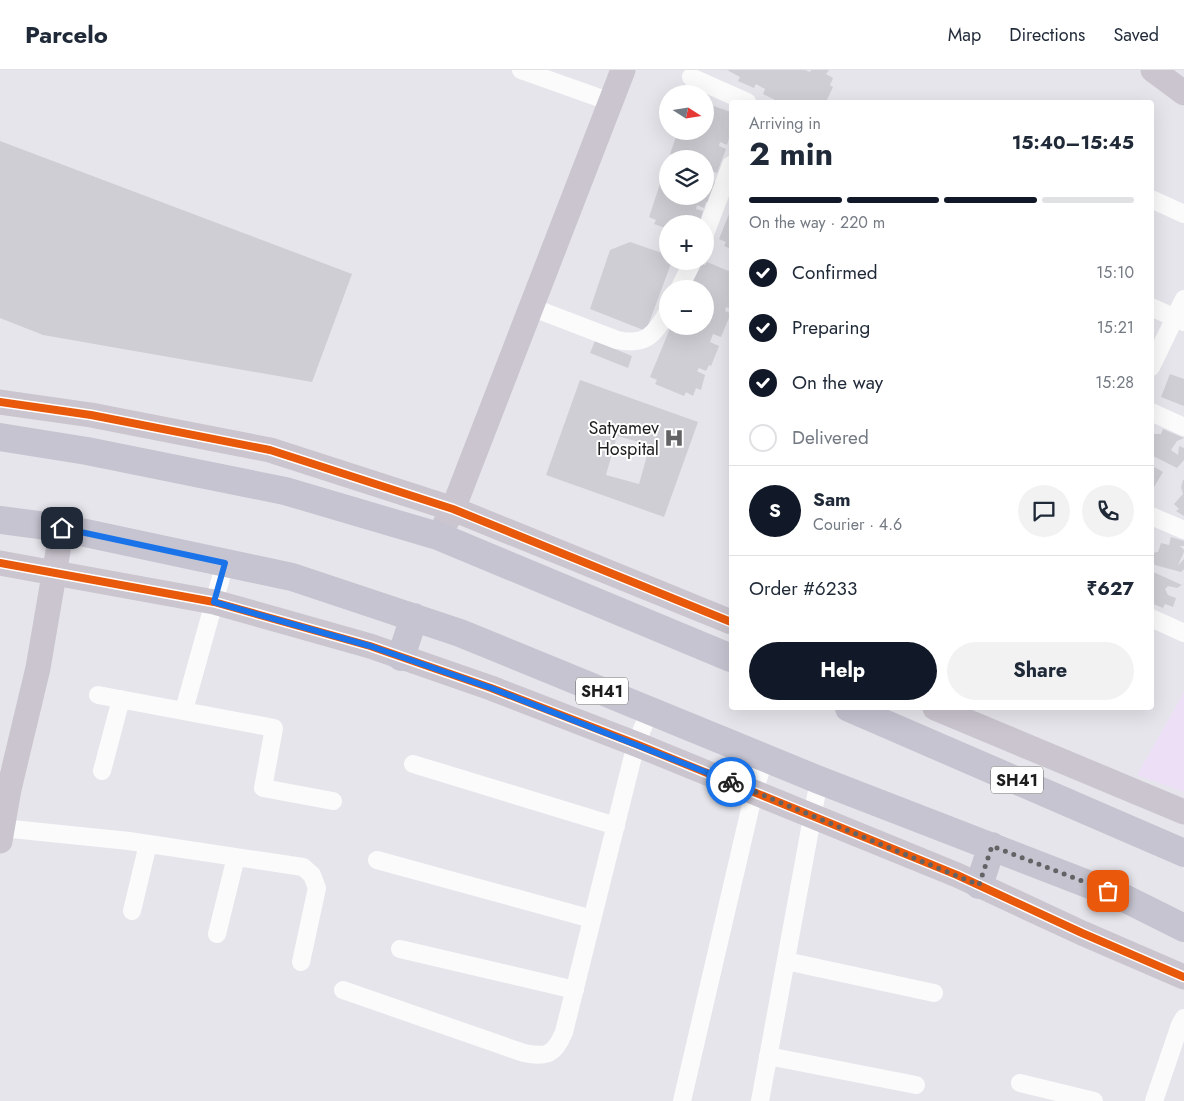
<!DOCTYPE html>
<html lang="en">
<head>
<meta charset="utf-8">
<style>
	:root { --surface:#fff; --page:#f2f2f3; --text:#1f2937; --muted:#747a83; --line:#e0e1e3; --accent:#111827 }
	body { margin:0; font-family:Jost,sans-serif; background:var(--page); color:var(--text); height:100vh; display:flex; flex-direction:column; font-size:19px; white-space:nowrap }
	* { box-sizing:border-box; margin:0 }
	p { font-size:16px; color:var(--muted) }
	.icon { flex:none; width:28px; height:28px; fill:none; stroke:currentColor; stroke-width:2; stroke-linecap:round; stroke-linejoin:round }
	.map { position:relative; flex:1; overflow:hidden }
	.panel { position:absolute; left:729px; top:30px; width:425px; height:610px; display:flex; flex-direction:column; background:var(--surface); border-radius:5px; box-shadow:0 5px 20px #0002 }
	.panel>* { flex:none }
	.needle { width:32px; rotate:102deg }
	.controls { position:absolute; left:659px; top:15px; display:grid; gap:10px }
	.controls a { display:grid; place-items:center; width:55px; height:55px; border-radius:50%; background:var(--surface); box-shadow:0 5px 20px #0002; font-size:25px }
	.pin { position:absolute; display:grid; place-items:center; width:42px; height:42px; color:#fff; margin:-21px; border-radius:10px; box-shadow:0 2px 8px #0006 }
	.courier { position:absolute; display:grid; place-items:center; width:50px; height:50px; margin:-25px; border:4px solid #1a73e8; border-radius:50%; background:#fff; color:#222; box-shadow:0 1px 6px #0007 }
	.overview em { font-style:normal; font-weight:700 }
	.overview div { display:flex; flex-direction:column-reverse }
	.overview { display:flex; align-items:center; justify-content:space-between; height:85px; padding:0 20px }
	h1 { font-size:32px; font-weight:700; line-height:38px }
	.bar { display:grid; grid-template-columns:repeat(4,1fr); gap:8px 5px; align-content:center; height:60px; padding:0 20px }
	.bar i { height:6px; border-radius:4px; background:var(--line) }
	.bar .selected { background:var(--accent) }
	.bar p { grid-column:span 4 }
	.line { display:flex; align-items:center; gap:12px; padding:0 20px; border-top:1px solid var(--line) }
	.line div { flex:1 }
	.round { display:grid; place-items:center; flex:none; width:52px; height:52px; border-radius:26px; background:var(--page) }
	ol { padding:0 20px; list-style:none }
	li { display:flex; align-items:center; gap:15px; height:55px }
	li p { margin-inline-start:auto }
	li .icon { padding:5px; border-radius:50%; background:var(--accent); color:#fff; stroke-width:4 }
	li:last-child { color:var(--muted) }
	li i { width:28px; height:28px; border:2px solid var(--line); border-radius:50% }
	.primary-button { display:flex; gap:10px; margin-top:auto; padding:10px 20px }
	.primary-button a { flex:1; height:58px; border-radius:30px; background:var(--accent); color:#fff; font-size:20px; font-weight:700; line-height:58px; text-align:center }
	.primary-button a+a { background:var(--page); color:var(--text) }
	header { display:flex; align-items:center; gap:30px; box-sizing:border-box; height:70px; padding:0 25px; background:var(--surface); border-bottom:1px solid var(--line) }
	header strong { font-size:24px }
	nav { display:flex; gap:28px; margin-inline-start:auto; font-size:18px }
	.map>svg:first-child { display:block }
	.education { fill:#ecdff6 }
	.building { fill:#cfced4; fill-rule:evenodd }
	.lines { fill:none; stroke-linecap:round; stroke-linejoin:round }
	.street { stroke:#fbfbfc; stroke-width:18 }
	.secondary { stroke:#cac5ce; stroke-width:25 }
	.primary { stroke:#c6c4d0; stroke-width:28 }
	.cycleway-casing { stroke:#fff; stroke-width:11 }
	.cycleway { stroke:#e8590c; stroke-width:8 }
	.done { stroke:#636365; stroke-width:5; stroke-dasharray:0 9 }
	.route { stroke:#1a73e8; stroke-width:6 }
	.labels { text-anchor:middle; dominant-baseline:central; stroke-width:4; stroke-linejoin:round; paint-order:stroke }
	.shield { fill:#fff; stroke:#616161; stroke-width:1 }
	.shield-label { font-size:16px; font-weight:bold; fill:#1d1d1d }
	.poi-label { font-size:18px; fill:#1d1d1d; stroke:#fff; text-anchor:end }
</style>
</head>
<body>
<header>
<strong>Parcelo</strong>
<nav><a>Map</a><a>Directions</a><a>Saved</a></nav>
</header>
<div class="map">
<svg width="1184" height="1031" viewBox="0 0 1184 1031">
	<rect width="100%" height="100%" fill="#e6e5eb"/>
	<path class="education" d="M1184 622V722L1137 705Z"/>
	<path class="building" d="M727 0H805L810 2 811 0H829L826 4 833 8 830 15 833 17 826 32H789L785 31 784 32H779L763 24 765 19 756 14 754 18 738 11 740 7Z
		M705 33 731 42V62L727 75 720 72 719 76 726 79 717 103 709 100 706 109 716 112 709 132H706L704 138 697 135 696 139 703 141 701 148 703 149 701 154H668V159L654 154 656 150 649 147 667 93 668 126H705V89H676L677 87 670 84 678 61H705Z
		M0 71 352 204 312 312 43 265 0 248Z
		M731 139V179L724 176 726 172 719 169Z
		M630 172 668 185V191H672L646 261 590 239 610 180Z
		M698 192 705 195 707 192 731 202V239L726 237 725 241 731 243 721 267 713 264 710 272 719 276 711 296 709 295 706 301 699 298 697 301 705 305 701 320 696 318 693 326 686 322 684 326 655 314 657 310 650 307 671 256 678 258 679 256H705V219H687Z
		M595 271 632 286 628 298 590 283Z
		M1170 304 1184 309V336L1161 327Z
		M580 310 698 352 664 447 546 405ZM617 366 650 375 639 414 606 405Z
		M1163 359 1184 368 1177 371 1171 380 1178 385 1179 376 1184 378V390L1177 398 1151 385V365L1152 364H1161Z
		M1151 395 1163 402 1151 422Z
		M1183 410H1184V446L1176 441 1179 439 1174 434 1183 424 1181 417Z
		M1171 467 1184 471V476H1180L1184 480V482L1178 495 1184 489V499L1181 502 1151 494V483L1158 482 1161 473 1169 475Z
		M1151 501 1182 515 1177 518 1168 516 1165 519 1168 525 1176 528 1173 537 1165 534 1163 538 1151 533Z"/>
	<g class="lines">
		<path class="street" d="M521 0 611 32
			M691 7 747 32
			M1151 129 1184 144
			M705 164 731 95
			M679 219 693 191
			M531 237 617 270C645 276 655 265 668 241
			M1151 237 1184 252
			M1151 297 1184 229
			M1151 342 1184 357
			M1151 446 1184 460
			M1151 548 1184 563
			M98 625 274 658 263 718 333 731
			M184 640 225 493
			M413 694 616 756
			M102 701 121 629
			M2 758 129 771 303 797 312 805 317 818 301 892
			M377 790 592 849
			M132 841 148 774
			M217 864 236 787
			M400 879 575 920
			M786 891 934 923
			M343 920 524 983C547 988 555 984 564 962L636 674 650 640
			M768 986 916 1015
			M1020 1013 1094 1031
			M682 1031 754 722 765 687
			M760 1031 819 710
			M1154 1031 1180 955 1184 948"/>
		<path class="secondary" d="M1153 0 1184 23
			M0 332 91 345 270 380 453 439 731 552
			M445 454 453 439 623 0
			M0 493 214 532 370 576 491 618 636 674 957 805 1082 863 1184 907
			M935 638 1184 742
			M0 771 9 719 38 598 62 458"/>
		<path class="primary" d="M0 367 87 381 285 421 438 466 731 588
			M0 450 62 458 292 507 460 563 819 710 1124 828 1184 858
			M401 587 414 547
			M849 638 1184 783
			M979 815 992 776"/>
		<defs>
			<path id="cycleway" d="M0 332 91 345 270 380 453 439 731 552
				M0 493 214 532 370 576 491 618 636 674 957 805 1082 863 1184 907"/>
		</defs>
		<use href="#cycleway" class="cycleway-casing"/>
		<use href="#cycleway" class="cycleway"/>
	</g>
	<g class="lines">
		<path class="done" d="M731 712 979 815 992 776 1108 821"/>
		<path class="route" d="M62 458 225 493 214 532 370 576 491 618 731 712"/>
	</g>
	<defs>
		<symbol id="hospital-bare" viewBox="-9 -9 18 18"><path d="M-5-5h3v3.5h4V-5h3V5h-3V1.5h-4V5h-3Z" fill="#636365" stroke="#fff" stroke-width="2.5" paint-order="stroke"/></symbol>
	</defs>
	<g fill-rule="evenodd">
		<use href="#hospital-bare" x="660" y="354" width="28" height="28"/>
	</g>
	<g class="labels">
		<g class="shield">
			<rect x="576" y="607.5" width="52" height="27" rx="4"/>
			<rect x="991" y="696.5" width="52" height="27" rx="4"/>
		</g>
		<g class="shield-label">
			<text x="602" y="621">SH41</text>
			<text x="1017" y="710">SH41</text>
		</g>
		<g class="poi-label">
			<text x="659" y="358">Satyamev<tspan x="659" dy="21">Hospital</tspan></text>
		</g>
	</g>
</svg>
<div class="controls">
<a><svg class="needle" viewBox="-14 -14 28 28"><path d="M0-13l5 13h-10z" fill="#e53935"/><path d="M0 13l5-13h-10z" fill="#747a83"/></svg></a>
<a><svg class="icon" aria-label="layers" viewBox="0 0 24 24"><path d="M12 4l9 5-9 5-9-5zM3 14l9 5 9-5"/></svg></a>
<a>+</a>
<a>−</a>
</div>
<div class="pin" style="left:1108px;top:821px;background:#ea580c"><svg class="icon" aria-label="bag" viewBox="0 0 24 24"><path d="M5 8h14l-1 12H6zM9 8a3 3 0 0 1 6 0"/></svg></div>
<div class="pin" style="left:62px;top:458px;background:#1f2937"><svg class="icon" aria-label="home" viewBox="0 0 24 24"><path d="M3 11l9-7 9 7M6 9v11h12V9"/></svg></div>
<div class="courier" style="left:731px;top:712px"><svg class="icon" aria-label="bike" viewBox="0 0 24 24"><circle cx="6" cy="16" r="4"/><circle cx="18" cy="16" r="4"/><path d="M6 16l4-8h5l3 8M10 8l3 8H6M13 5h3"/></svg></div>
<section class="panel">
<div class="overview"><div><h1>2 min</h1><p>Arriving in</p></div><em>15:40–15:45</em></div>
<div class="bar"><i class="selected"></i><i class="selected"></i><i class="selected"></i><i></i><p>On the way · 220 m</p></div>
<ol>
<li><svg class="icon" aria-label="check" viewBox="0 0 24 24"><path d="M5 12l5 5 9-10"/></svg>Confirmed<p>15:10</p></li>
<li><svg class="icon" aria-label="check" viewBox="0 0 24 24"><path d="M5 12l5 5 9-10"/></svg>Preparing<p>15:21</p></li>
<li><svg class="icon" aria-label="check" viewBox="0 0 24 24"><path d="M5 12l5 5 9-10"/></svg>On the way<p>15:28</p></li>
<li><i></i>Delivered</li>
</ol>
<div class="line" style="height:90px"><b class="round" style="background:var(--accent);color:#fff">S</b><div><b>Sam</b><p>Courier · 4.6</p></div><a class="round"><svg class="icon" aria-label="chat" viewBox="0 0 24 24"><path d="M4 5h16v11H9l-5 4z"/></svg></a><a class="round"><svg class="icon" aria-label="phone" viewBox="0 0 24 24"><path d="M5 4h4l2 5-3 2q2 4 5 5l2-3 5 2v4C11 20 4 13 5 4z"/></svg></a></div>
<div class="line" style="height:65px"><div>Order #6233</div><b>₹627</b></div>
<div class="primary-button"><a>Help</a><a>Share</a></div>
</section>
</div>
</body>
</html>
